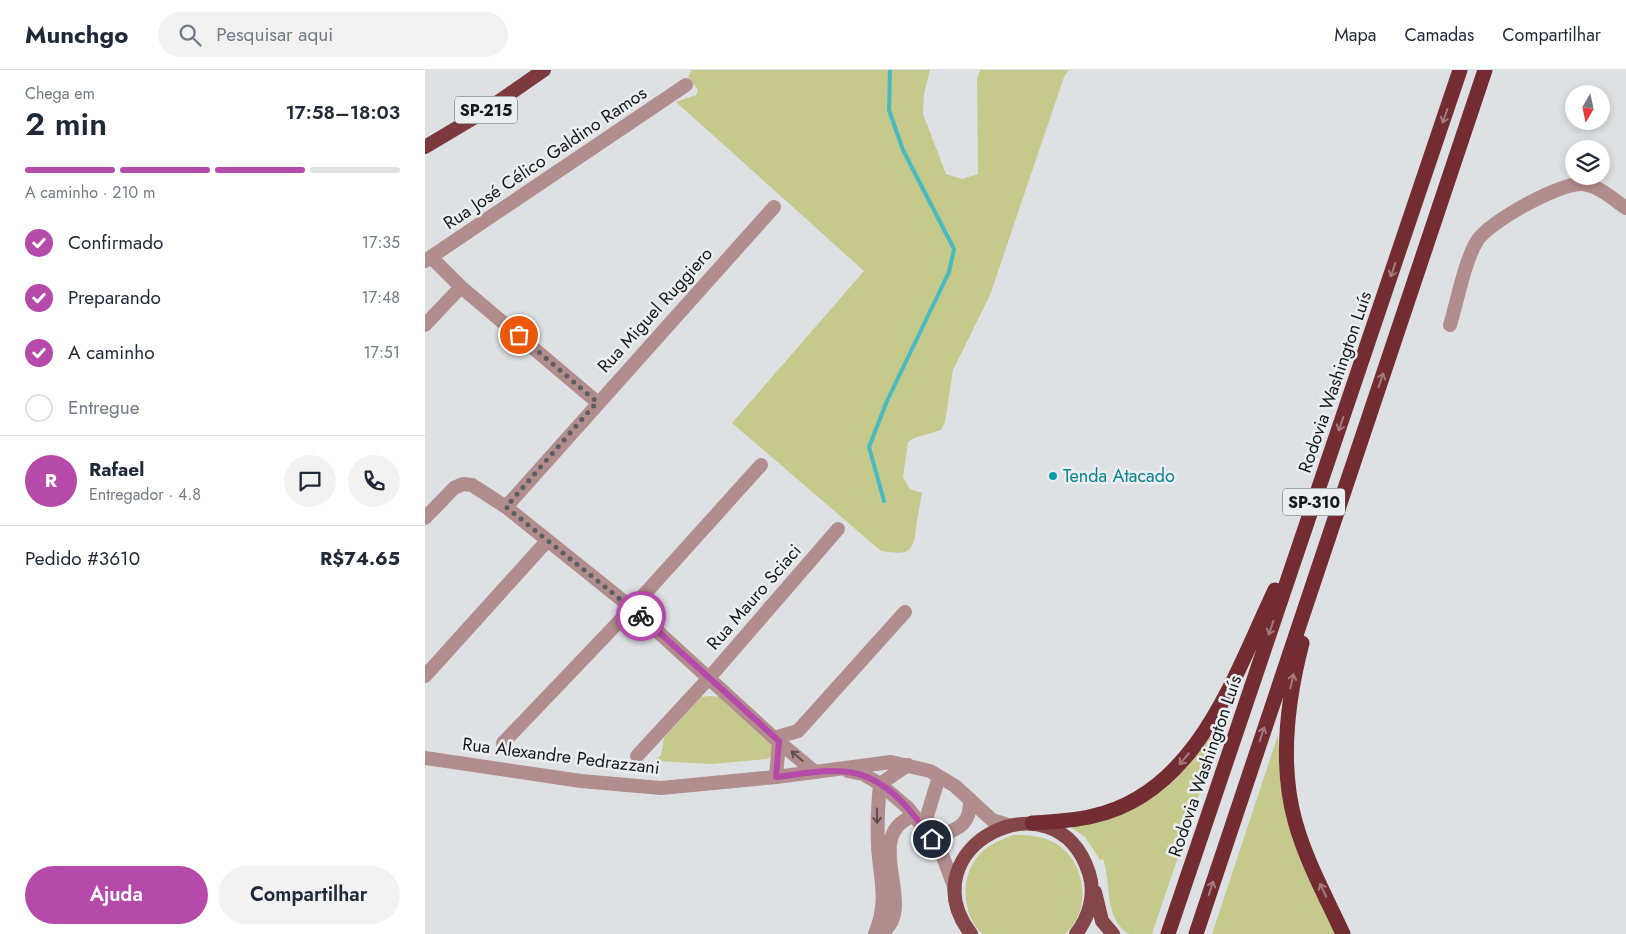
<!DOCTYPE html>
<html lang="pt">
<head>
<meta charset="utf-8">
<style>
	:root { --surface:#fff; --page:#f2f2f3; --text:#1f2937; --muted:#747a83; --line:#e0e1e3; --accent:#b54aab }
	body { margin:0; font-family:Jost,sans-serif; background:var(--page); color:var(--text); height:100vh; display:flex; flex-direction:column; font-size:19px; white-space:nowrap }
	* { box-sizing:border-box; margin:0 }
	p { font-size:16px; color:var(--muted) }
	.icon { flex:none; width:28px; height:28px; fill:none; stroke:currentColor; stroke-width:2; stroke-linecap:round; stroke-linejoin:round }
	.map { position:relative; flex:1; overflow:hidden }
	.details { display:flex; flex-direction:column; background:var(--surface); width:425px }
	.details>* { flex:none }
	.needle { width:32px; rotate:189deg }
	.buttons { position:absolute; left:1140px; top:15px; display:grid; gap:10px }
	.buttons a { display:grid; place-items:center; width:45px; height:45px; border-radius:50%; background:var(--surface); box-shadow:0 2px 8px #0003; font-size:25px }
	.pin { position:absolute; display:grid; place-items:center; width:42px; height:42px; color:#fff; margin:-21px; border:2px solid #fff; border-radius:50%; box-shadow:0 1px 5px #0007 }
	.courier { position:absolute; display:grid; place-items:center; width:50px; height:50px; margin:-25px; border:4px solid #b54aab; border-radius:50%; background:#fff; color:#222; box-shadow:0 1px 6px #0007 }
	.summary em { font-style:normal; font-weight:600 }
	.summary div { display:flex; flex-direction:column-reverse }
	.summary { display:flex; align-items:center; justify-content:space-between; height:85px; padding:0 25px }
	h1 { font-size:32px; font-weight:600; line-height:38px }
	.bar { display:grid; grid-template-columns:repeat(4,1fr); gap:8px 5px; align-content:center; height:60px; padding:0 25px }
	.bar i { height:6px; border-radius:4px; background:var(--line) }
	.bar .active { background:var(--accent) }
	.bar p { grid-column:span 4 }
	.line { display:flex; align-items:center; gap:12px; padding:0 25px; border-top:1px solid var(--line) }
	.line div { flex:1 }
	.round { display:grid; place-items:center; flex:none; width:52px; height:52px; border-radius:26px; background:var(--page) }
	ol { padding:0 25px; list-style:none }
	li { display:flex; align-items:center; gap:15px; height:55px }
	li p { margin-inline-start:auto }
	li .icon { padding:5px; border-radius:50%; background:var(--accent); color:#fff; stroke-width:4 }
	li:last-child { color:var(--muted) }
	li i { width:28px; height:28px; border:2px solid var(--line); border-radius:50% }
	.button { display:flex; gap:10px; margin-top:auto; padding:10px 25px }
	.button a { flex:1; height:58px; border-radius:30px; background:var(--accent); color:#fff; font-size:20px; font-weight:600; line-height:58px; text-align:center }
	.button a+a { background:var(--page); color:var(--text) }
	header { display:flex; align-items:center; gap:30px; box-sizing:border-box; height:70px; padding:0 25px; background:var(--surface); border-bottom:1px solid var(--line) }
	header strong { font-size:24px }
	nav { display:flex; gap:28px; margin-inline-start:auto; font-size:18px }
	.search { width:350px; height:45px; background:var(--page); display:flex; align-items:center; gap:12px; box-sizing:border-box; padding:0 18px; border-radius:28px; color:var(--muted); font-size:19px }
	main { display:flex; flex:1; min-height:0 }
	.map>svg:first-child { display:block }
	.green { fill:#c6c98c }
	.lines { fill:none; stroke-linecap:round; stroke-linejoin:round }
	.stream { stroke:#49bac0; stroke-width:4 }
	.minor { stroke:#b28d8d; stroke-width:14 }
	.tertiary { stroke:#b28d8d; stroke-width:14 }
	.primary { stroke:#85464a; stroke-width:14 }
	.trunk { stroke:#7c393e; stroke-width:14 }
	.motorway { stroke:#732c32; stroke-width:15 }
	.oneway { stroke:#a37a7e }
	.oneway2 { stroke:#5d4d4d }
	.done { stroke:#5d5e60; stroke-width:5; stroke-dasharray:0 9 }
	.route { stroke:#b54aab; stroke-width:6 }
	.culture-dot { fill:#0f9aa8; stroke:#ebeef1; stroke-width:2 }
	.labels { text-anchor:middle; dominant-baseline:central; stroke-width:5; stroke-linejoin:round; paint-order:stroke }
	.shield { fill:#ebeef1; stroke:#57585a; stroke-width:1 }
	.shield-label { font-size:16px; font-weight:bold; fill:#171819 }
	.street-label { font-size:18px; fill:#171819; stroke:#ebeef1 }
	.culture-label { font-size:18px; fill:#0d838f; stroke:#ebeef1; text-anchor:start }
</style>
</head>
<body>
<header>
<strong>Munchgo</strong>
<div class="search"><svg class="icon" aria-label="search" viewBox="0 0 24 24"><circle cx="10" cy="10" r="6"/><path d="M15 15l6 6"/></svg>Pesquisar aqui</div>
<nav><a>Mapa</a><a>Camadas</a><a>Compartilhar</a></nav>
</header>
<main>
<section class="details">
<div class="summary"><div><h1>2 min</h1><p>Chega em</p></div><em>17:58–18:03</em></div>
<div class="bar"><i class="active"></i><i class="active"></i><i class="active"></i><i></i><p>A caminho · 210 m</p></div>
<ol>
<li><svg class="icon" aria-label="check" viewBox="0 0 24 24"><path d="M5 12l5 5 9-10"/></svg>Confirmado<p>17:35</p></li>
<li><svg class="icon" aria-label="check" viewBox="0 0 24 24"><path d="M5 12l5 5 9-10"/></svg>Preparando<p>17:48</p></li>
<li><svg class="icon" aria-label="check" viewBox="0 0 24 24"><path d="M5 12l5 5 9-10"/></svg>A caminho<p>17:51</p></li>
<li><i></i>Entregue</li>
</ol>
<div class="line" style="height:90px"><b class="round" style="background:var(--accent);color:#fff">R</b><div><b>Rafael</b><p>Entregador · 4.8</p></div><a class="round"><svg class="icon" aria-label="chat" viewBox="0 0 24 24"><path d="M4 5h16v11H9l-5 4z"/></svg></a><a class="round"><svg class="icon" aria-label="phone" viewBox="0 0 24 24"><path d="M5 4h4l2 5-3 2q2 4 5 5l2-3 5 2v4C11 20 4 13 5 4z"/></svg></a></div>
<div class="line" style="height:65px"><div>Pedido #3610</div><b>R$74.65</b></div>
<div class="button"><a>Ajuda</a><a>Compartilhar</a></div>
</section>
<div class="map">
<svg width="1201" height="864" viewBox="0 0 1201 864">
	<rect width="100%" height="100%" fill="#dee1e3"/>
	<path class="green" d="M267 0H505L499 24 498 44 521 104 537 109 553 104 552 9 555 0H644L639 7 565 225 528 300 520 352 516 360 489 368 483 372 478 407 485 419 497 423C495 435 492 447 491 459 488 486 480 484 456 481L307 353 439 201 251 32 271 25 273 20 263 7Z
		M285 626 294 627 348 677V684L343 689 287 694 230 691 236 685 239 668 276 627Z
		M797 657 727 864H704C678 848 687 814 678 789L675 790 660 767 644 756C665 750 687 746 707 738 745 724 769 689 792 658Z
		M853 665 857 707 912 864H787Z
		M588 765C601 765 613 765 626 771 660 786 669 839 640 864H558C536 846 535 805 554 785 563 775 575 770 588 765Z"/>
	<g class="lines">
		<path class="stream" d="M459 431 444 377 462 331 524 202 529 179 478 80 464 40 465 0"/>
		<path class="minor" d="M7 188 36 217 172 332
			M0 191 261 15
			M0 255 36 217
			M1025 255C1032 232 1040 190 1052 171 1063 152 1136 112 1158 114 1174 116 1188 129 1201 138
			M81 437 349 137
			M0 448 29 418 38 414 47 415 81 437 207 538 349 668 390 702
			M0 606 122 471
			M349 668 373 661 480 542
			M78 673 207 538 336 395
			M212 686 284 608 413 459
			M351 707 354 671
			M450 864C464 830 455 810 453 776 452 755 453 735 455 714
			M455 864C496 839 434 767 488 746"/>
		<path class="tertiary" d="M0 688 156 711 236 718 351 707 466 692 505 701 530 716 567 750 583 755
			M423 701 438 704 455 714 483 738 515 779 530 819
			M455 714 483 695
			M498 759 514 707
			M507 769C529 759 546 759 545 729"/>
		<path class="primary" d="M670 822 677 851 688 864
			M546 864C480 777 631 700 664 803 671 824 664 847 651 864"/>
		<path class="trunk" d="M0 77 57 43 119 0"/>
		<path class="motorway" d="M877 573C862 631 854 693 870 751 881 791 901 827 918 864
			M607 753C627 752 648 751 668 746 772 723 809 606 850 520
			M743 864 1035 0
			M771 864 1060 0"/>
	</g>
	<defs><path id="oneway-shaft" d="M-6 0H5M1.5-3L5.5 0L1.5 3" fill="none" stroke-width="1.6" stroke-linecap="round" stroke-linejoin="round" transform="scale(1.25)"/></defs>
	<g class="oneway">
		<use href="#oneway-shaft" transform="translate(1020 46) rotate(109)"/>
		<use href="#oneway-shaft" transform="translate(968 200) rotate(109)"/>
		<use href="#oneway-shaft" transform="translate(956 310) rotate(-71)"/>
		<use href="#oneway-shaft" transform="translate(916 354) rotate(109)"/>
		<use href="#oneway-shaft" transform="translate(846 558) rotate(109)"/>
		<use href="#oneway-shaft" transform="translate(867 611) rotate(-77)"/>
		<use href="#oneway-shaft" transform="translate(837 664) rotate(-72)"/>
		<use href="#oneway-shaft" transform="translate(759 689) rotate(130)"/>
		<use href="#oneway-shaft" transform="translate(786 818) rotate(-72)"/>
		<use href="#oneway-shaft" transform="translate(898 820) rotate(-115)"/>
	</g>
	<g class="oneway2">
		<use href="#oneway-shaft" transform="translate(372 686) rotate(-139)"/>
		<use href="#oneway-shaft" transform="translate(452 746) rotate(89)"/>
	</g>
	<g class="lines">
		<path class="done" d="M94 265 172 332 81 437 216 546"/>
		<path class="route" d="M216 546 354 671 351 707C406 700 439 690 481 736 490 746 498 758 507 769"/>
	</g>
	<circle class="culture-dot" cx="628" cy="406" r="5"/>
	<g class="labels">
		<g class="shield">
			<rect x="30" y="26.5" width="62" height="27" rx="4"/>
			<rect x="858" y="418.5" width="62" height="27" rx="4"/>
		</g>
		<g class="shield-label">
			<text x="61" y="40">SP-215</text>
			<text x="889" y="432">SP-310</text>
		</g>
		<g class="street-label">
			<text transform="translate(120 88) rotate(-34)">Rua José Célico Galdino Ramos</text>
			<text transform="translate(230 240) rotate(-48)">Rua Miguel Ruggiero</text>
			<text transform="translate(910 312) rotate(-71)">Rodovia Washington Luís</text>
			<text transform="translate(329 527) rotate(-49)">Rua Mauro Sciaci</text>
			<text transform="translate(136 686) rotate(7)">Rua Alexandre Pedrazzani</text>
			<text transform="translate(780 696) rotate(-71)">Rodovia Washington Luís</text>
		</g>
		<g class="culture-label">
			<text x="638" y="406">Tenda Atacado</text>
		</g>
	</g>
</svg>
<div class="buttons">
<a><svg class="needle" viewBox="-14 -14 28 28"><path d="M0-13l5 13h-10z" fill="#e53935"/><path d="M0 13l5-13h-10z" fill="#747a83"/></svg></a>
<a><svg class="icon" aria-label="layers" viewBox="0 0 24 24"><path d="M12 4l9 5-9 5-9-5zM3 14l9 5 9-5"/></svg></a>
</div>
<div class="pin" style="left:94px;top:265px;background:#ea580c"><svg class="icon" aria-label="bag" viewBox="0 0 24 24"><path d="M5 8h14l-1 12H6zM9 8a3 3 0 0 1 6 0"/></svg></div>
<div class="pin" style="left:507px;top:769px;background:#1f2937"><svg class="icon" aria-label="home" viewBox="0 0 24 24"><path d="M3 11l9-7 9 7M6 9v11h12V9"/></svg></div>
<div class="courier" style="left:216px;top:546px"><svg class="icon" aria-label="bike" viewBox="0 0 24 24"><circle cx="6" cy="16" r="4"/><circle cx="18" cy="16" r="4"/><path d="M6 16l4-8h5l3 8M10 8l3 8H6M13 5h3"/></svg></div>
</div>
</main>
</body>
</html>
